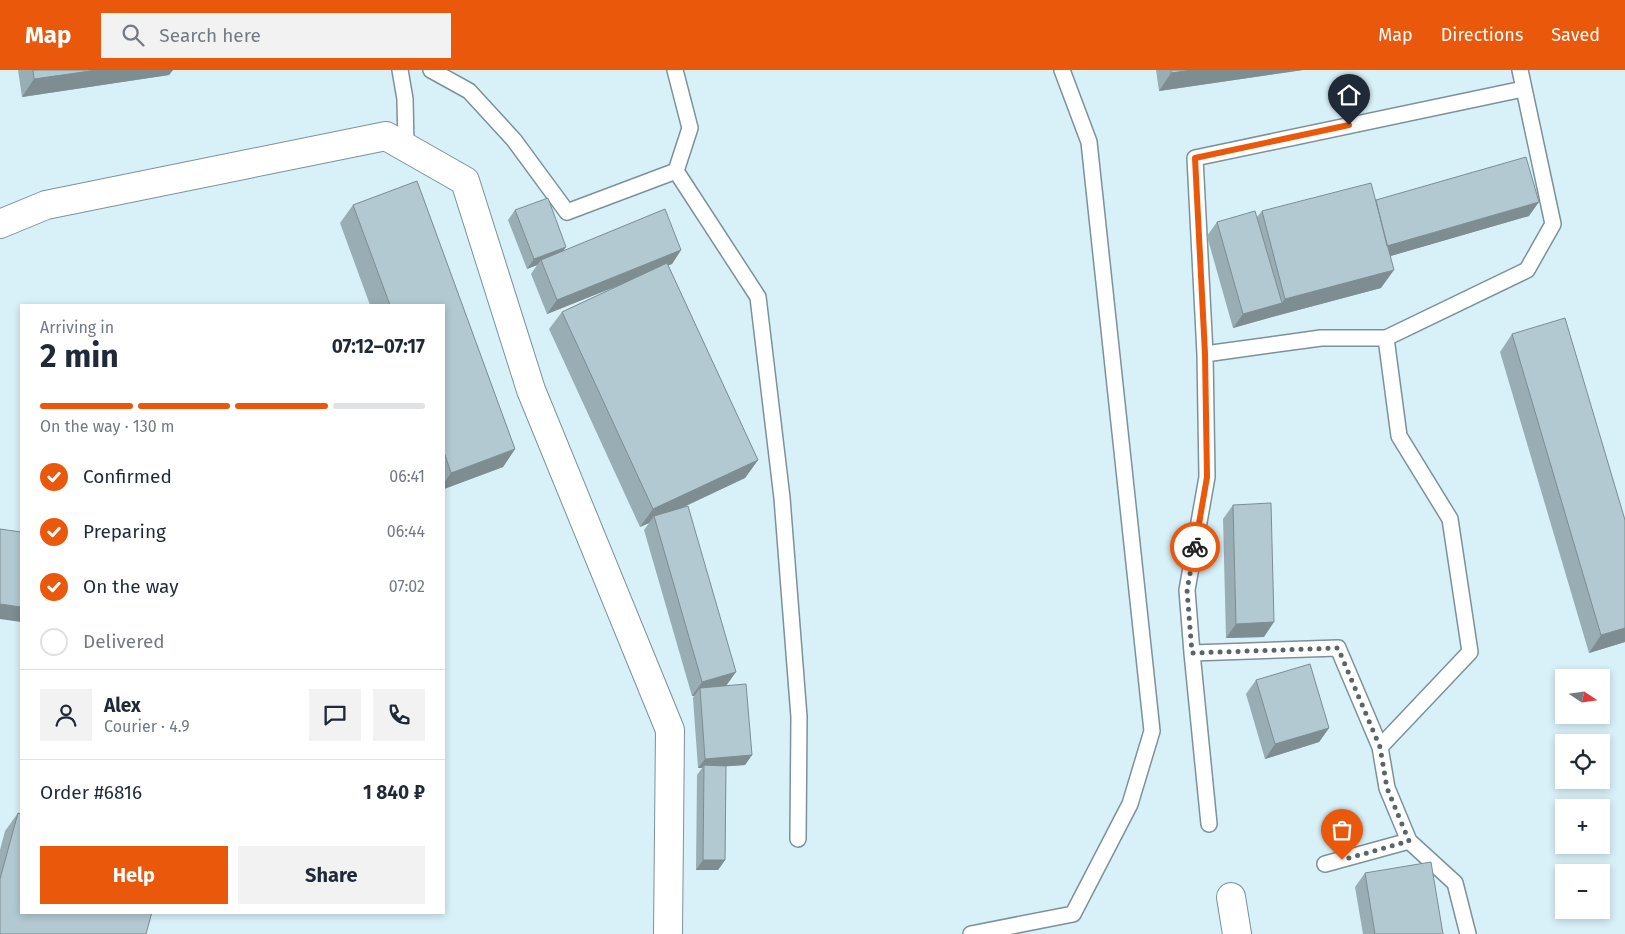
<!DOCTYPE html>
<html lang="en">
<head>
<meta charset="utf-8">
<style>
	:root { --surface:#fff; --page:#f2f2f3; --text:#1f2937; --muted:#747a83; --line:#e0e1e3; --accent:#ea580c }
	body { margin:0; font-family:"Fira Sans",sans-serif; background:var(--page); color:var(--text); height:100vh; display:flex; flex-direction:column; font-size:19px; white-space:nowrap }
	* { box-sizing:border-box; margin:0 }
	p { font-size:16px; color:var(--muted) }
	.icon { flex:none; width:28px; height:28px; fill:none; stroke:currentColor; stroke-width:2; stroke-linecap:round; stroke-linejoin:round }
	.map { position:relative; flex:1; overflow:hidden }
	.drawer { position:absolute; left:20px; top:234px; width:425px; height:610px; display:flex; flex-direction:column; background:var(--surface); border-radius:0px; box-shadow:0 2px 8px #0003 }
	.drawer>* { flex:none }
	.needle { width:32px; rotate:103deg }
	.buttons { position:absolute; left:1555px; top:599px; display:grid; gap:10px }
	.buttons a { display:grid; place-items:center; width:55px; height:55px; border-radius:0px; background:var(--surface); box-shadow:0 2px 8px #0003; font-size:25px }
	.pin { position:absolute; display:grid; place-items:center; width:42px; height:42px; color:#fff; margin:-51px -21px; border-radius:50% 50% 50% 0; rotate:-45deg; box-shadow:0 0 5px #0007 }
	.pin .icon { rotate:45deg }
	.courier { position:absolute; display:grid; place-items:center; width:50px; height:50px; margin:-25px; border:4px solid #ea580c; border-radius:50%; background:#fff; color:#222; box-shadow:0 1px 6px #0007 }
	.summary em { font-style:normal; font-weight:700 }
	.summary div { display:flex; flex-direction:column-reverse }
	.summary { display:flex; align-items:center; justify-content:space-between; height:85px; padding:0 20px }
	h1 { font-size:32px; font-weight:700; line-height:38px }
	.bar { display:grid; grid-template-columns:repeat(4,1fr); gap:8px 5px; align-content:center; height:60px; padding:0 20px }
	.bar i { height:6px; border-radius:4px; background:var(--line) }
	.bar .current { background:var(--accent) }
	.bar p { grid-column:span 4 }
	.line { display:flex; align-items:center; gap:12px; padding:0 20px; border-top:1px solid var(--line) }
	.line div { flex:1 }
	.round { display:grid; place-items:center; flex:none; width:52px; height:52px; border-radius:0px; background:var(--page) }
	ol { padding:0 20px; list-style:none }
	li { display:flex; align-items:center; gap:15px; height:55px }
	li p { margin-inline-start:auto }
	li .icon { padding:5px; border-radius:50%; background:var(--accent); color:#fff; stroke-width:4 }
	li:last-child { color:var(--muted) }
	li i { width:28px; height:28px; border:2px solid var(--line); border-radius:50% }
	.primary-button { display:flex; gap:10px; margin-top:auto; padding:10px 20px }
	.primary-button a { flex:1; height:58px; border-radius:0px; background:var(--accent); color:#fff; font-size:20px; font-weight:700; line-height:58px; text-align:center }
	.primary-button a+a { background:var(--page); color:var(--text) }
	header { display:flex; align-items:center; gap:30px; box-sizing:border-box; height:70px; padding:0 25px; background:var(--accent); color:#fff }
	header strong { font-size:24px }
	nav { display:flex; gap:28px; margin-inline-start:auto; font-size:18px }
	.search { width:350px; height:45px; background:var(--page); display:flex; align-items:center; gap:12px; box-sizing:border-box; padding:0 18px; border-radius:0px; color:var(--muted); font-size:19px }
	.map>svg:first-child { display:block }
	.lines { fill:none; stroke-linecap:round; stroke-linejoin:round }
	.lane-casing { stroke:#7c9299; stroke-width:18 }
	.street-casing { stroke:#7c9299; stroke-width:30 }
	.lane { stroke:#fff; stroke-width:15 }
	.street { stroke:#fff; stroke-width:28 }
	.wall { fill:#99adb4 }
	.shaded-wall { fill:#7d8d92 }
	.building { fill:#b2c9d1; stroke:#7d8d92 }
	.done { stroke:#58666a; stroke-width:5; stroke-dasharray:0 9 }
	.route { stroke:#ea580c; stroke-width:6 }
</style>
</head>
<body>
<header>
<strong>Map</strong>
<div class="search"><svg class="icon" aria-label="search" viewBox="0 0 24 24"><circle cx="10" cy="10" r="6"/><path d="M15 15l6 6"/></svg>Search here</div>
<nav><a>Map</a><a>Directions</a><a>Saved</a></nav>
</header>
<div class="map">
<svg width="1625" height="864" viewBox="0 0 1625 864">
	<rect width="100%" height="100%" fill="#d8f0f8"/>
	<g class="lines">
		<defs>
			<path id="lane" d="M400 0 405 29 406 77
				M431 0 469 21 514 70 567 142 676 101
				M675 0 690 58 676 101 758 227 782 428 799 647 798 769
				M1205 284 1321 268H1386
				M1192 583 1209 754
				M1380 677 1338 578 1192 583 1187 520 1207 407 1205 284 1195 88 1523 19
				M1409 771 1387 718 1380 677 1470 582 1450 449 1399 366 1386 268 1527 200 1553 154 1520 0
				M1325 794 1409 771 1455 813 1468 864
				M971 864 1073 844 1130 734 1152 661 1089 72 1062 0"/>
			<path id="street" d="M0 154 46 135 386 66 465 111 531 320 670 660 668 864
				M1231 827 1237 864"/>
		</defs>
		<use href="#lane" class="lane-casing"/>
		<use href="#street" class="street-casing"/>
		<use href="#lane" class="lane"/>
		<use href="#street" class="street"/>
	</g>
	<path class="wall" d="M18 0H173L169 5 22 27Z
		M1156 0H1303L1159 21Z
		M417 111 515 379 503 397 444 419V235H370L340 153 353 135Z
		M1376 130 1529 146 1390 186 1381 218 1272 247 1233 258 1207 166 1217 152 1257 147 1262 141Z
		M515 140 564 180H681L672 194 668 195 758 390 745 408 680 439 726 616 752 685 745 695 726 696 725 790 718 800H696L697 705 702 698H698L693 628 694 626H692L644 460 649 453 640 457 549 259 562 242 622 214 547 244 531 204 537 195 527 199 508 150Z
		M1512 264 1625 450V572L1589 583 1500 282Z
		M1233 435 1264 567 1226 568 1223 449Z
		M1256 610 1329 658 1319 672 1265 689 1246 624Z
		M18 743 0 864V780L5 761Z
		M1365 803 1443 864H1363L1355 817Z"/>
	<path class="shaded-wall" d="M97 0H173L169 5 22 27 34 9Z
		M1193 0H1303L1159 21 1171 3Z
		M1539 132 1529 146 1377 190 1387 176Z
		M566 177 559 187 541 190 537 195 527 199 534 189Z
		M681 180 672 194 547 244 557 230Z
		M1394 200 1381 218 1272 247 1233 258 1243 244 1282 233 1285 229Z
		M515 379 503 397 444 419V413L451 403Z
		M758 390 745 408 655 450 654 446 649 453 640 457 653 439Z
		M0 534 21 537V552L0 549Z
		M1274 552 1264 567 1226 568 1236 554Z
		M1625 558V572L1589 583 1601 565Z
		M736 602 726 616 700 618 694 626H692L702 612Z
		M1329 658 1319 672 1265 689 1275 674Z
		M752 685 745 695 704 698V695L702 698H698L705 689Z
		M703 790H725L718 800H696Z"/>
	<path class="building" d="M33 0H97L34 9Z
		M1171 0H1193L1171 3Z
		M1526 87 1539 132 1387 176 1376 130Z
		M417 111 515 379 451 403 444 382V235H390L353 135Z
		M1371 113 1394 200 1285 229 1262 141Z
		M548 128 566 177 534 189 515 140Z
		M665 139 681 180 557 230 541 190Z
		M1255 141 1282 233 1243 244 1217 152Z
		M667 193 758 390 653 439 562 242Z
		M1565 248 1625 450V558L1601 565 1512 264Z
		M1271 433 1274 552 1236 554 1233 435Z
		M688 436 736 602 702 612 654 446Z
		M0 459 21 462V537L0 534Z
		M1310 594 1329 658 1275 674 1256 610Z
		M746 614 752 685 705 689 700 618Z
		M704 695 726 696 725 790H703Z
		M18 743 21 744V842H152L146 864H0V809Z
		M1431 792 1443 864H1375L1365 803Z"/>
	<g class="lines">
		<path class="done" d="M1195 477 1187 520 1192 583 1338 578 1380 677 1387 718 1409 771 1342 790"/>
		<path class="route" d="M1195 477 1207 407 1205 284 1195 88 1349 55"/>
	</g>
</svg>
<div class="buttons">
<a><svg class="needle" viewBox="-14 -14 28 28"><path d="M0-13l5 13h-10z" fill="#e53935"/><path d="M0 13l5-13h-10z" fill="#747a83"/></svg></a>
<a><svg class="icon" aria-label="locate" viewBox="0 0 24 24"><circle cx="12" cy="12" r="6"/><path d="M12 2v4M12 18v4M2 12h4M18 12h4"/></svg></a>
<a>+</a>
<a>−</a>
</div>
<div class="pin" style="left:1342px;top:790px;background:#ea580c"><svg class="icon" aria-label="bag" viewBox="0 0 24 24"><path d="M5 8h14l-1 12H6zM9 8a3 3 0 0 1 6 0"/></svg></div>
<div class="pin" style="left:1349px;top:55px;background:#1f2937"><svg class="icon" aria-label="home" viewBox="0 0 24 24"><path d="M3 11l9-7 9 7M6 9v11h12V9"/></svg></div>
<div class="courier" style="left:1195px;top:477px"><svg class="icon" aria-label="bike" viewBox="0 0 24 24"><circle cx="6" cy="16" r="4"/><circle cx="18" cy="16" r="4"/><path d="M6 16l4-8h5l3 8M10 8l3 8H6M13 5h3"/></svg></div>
<section class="drawer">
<div class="summary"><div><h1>2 min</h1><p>Arriving in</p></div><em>07:12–07:17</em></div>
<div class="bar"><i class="current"></i><i class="current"></i><i class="current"></i><i></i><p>On the way · 130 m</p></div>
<ol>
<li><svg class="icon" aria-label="check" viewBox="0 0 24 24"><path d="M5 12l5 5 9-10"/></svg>Confirmed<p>06:41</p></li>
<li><svg class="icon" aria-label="check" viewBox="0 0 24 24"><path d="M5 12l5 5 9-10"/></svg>Preparing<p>06:44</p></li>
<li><svg class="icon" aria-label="check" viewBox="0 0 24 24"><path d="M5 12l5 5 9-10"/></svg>On the way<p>07:02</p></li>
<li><i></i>Delivered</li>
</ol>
<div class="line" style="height:90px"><a class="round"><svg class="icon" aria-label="person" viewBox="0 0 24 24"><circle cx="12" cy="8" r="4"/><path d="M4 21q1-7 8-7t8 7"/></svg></a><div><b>Alex</b><p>Courier · 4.9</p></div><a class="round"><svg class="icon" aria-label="chat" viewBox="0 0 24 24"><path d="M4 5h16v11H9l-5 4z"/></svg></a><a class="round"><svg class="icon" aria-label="phone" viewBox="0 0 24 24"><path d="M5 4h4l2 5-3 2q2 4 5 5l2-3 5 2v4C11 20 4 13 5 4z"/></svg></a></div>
<div class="line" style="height:65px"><div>Order #6816</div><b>1 840 ₽</b></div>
<div class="primary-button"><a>Help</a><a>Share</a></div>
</section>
</div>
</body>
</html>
